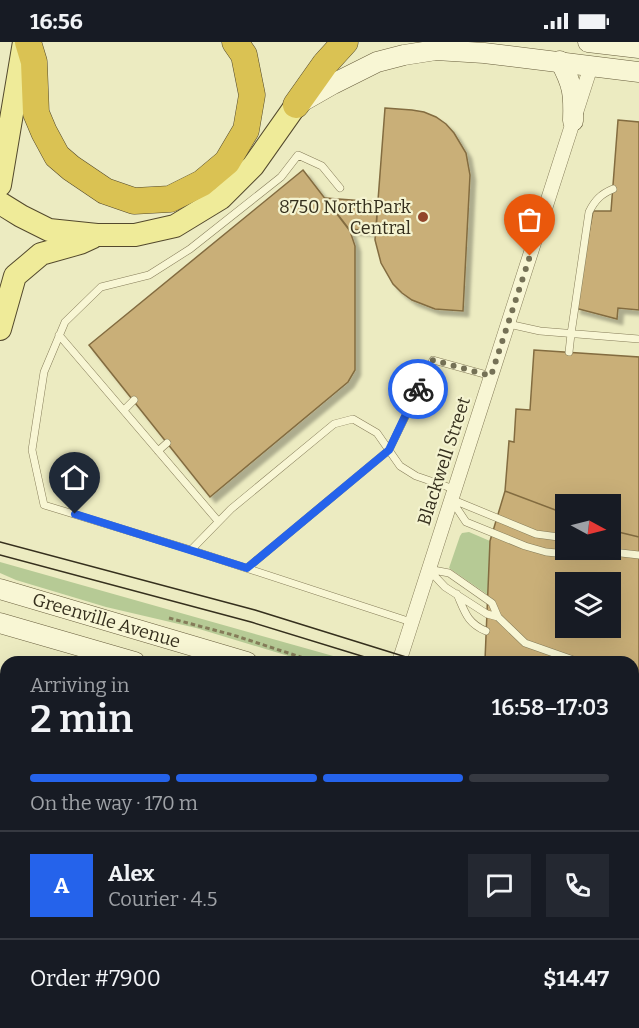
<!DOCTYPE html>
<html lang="en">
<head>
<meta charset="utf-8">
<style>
	:root { --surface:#171b24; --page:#242831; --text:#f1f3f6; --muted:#9ea1a6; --line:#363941; --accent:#2563eb }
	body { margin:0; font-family:Bitter,serif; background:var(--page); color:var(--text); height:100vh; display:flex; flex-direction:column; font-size:22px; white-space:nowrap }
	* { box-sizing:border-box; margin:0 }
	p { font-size:20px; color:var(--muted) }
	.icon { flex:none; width:33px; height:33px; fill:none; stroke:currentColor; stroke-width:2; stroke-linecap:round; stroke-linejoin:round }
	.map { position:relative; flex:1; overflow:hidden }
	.sheet { position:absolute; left:0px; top:614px; width:639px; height:374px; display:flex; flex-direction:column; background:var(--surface); border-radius:18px 18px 0 0; box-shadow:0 6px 24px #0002 }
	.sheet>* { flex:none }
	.needle { width:39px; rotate:97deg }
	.tools { position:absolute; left:555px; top:452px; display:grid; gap:12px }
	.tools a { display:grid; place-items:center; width:66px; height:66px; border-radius:0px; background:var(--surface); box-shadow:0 6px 24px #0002; font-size:30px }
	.pin { position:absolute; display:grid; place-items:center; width:51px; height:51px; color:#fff; margin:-62px -26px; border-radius:50% 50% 50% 0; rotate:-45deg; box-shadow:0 0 6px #0007 }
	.pin .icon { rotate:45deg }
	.courier { position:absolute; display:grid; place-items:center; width:60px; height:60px; margin:-30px; border:4px solid #2563eb; border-radius:50%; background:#fff; color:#222; box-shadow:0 2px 8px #0007 }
	.headline em { font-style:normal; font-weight:600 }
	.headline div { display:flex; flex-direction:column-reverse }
	.headline { display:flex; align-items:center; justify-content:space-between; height:102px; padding:0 30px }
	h1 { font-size:39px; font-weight:600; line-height:45px }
	.bar { display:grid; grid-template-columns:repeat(4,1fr); gap:9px 6px; align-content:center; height:72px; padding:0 30px }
	.bar i { height:8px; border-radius:4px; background:var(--line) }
	.bar .current { background:var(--accent) }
	.bar p { grid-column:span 4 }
	.line { display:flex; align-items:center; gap:15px; padding:0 30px; border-top:2px solid var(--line) }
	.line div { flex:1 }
	.round { display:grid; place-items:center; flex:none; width:63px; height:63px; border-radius:0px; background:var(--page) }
	.status { display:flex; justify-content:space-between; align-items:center; height:42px; padding:0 30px; background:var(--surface); direction:ltr }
	.status svg { height:16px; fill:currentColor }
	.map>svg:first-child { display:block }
	.green { fill:#b6ca95 }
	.building { fill:#c9af78; stroke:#836c40; stroke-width:1.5; fill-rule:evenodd; filter:url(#shadow) }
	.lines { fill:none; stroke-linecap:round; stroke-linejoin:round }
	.service-casing { stroke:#857c59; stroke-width:8 }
	.minor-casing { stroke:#857c59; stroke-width:15 }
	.secondary-casing { stroke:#675d3c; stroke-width:21 }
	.primary-casing { stroke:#53492d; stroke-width:24 }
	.motorway-casing { stroke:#53492d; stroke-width:27 }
	.path { stroke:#857c59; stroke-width:3; stroke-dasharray:4.5 3; stroke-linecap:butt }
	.service { stroke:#f8f6d4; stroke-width:7 }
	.minor { stroke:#f8f6d4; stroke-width:14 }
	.secondary { stroke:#f8f6d4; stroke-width:20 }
	.primary { stroke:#efeb99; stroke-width:22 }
	.motorway { stroke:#dac253; stroke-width:26 }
	.tram { stroke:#352f1d; stroke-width:1.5 }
	.done { stroke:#757156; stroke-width:6; stroke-dasharray:0 10.8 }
	.route { stroke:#2563eb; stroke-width:8 }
	.poi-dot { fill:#92452b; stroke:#f4f3d0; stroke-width:2 }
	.labels { text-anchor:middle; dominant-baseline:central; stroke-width:4.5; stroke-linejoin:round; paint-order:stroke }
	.poi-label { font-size:18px; fill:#352f1d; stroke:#f4f3d0; text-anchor:end }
	.street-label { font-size:18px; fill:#352f1d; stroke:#f4f3d0 }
</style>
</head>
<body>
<div class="status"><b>16:56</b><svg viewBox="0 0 49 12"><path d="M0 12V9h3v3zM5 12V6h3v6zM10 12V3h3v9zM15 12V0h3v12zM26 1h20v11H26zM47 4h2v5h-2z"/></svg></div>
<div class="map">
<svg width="639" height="986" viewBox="0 0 639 986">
	<defs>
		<filter id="shadow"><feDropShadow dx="5.5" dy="5.5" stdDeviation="1.5" flood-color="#0004"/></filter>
	</defs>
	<rect width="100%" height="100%" fill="#ecebc1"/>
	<path class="green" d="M469 490 490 499 488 553 449 526 460 494 462 491Z
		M0 520 351 619H352H305L196 586 106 565 16 538 0 531Z"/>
	<path class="building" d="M385 66 412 68 424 70 436 75 446 82 454 91 466 111 470 133 463 269 435 267 412 258 402 251 393 242 381 221 375 198Z
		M618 78 639 80V268L618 266 617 277 575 266 593 169H611Z
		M303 128 350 189 355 204V328L348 340 210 455 89 303Z
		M325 156 378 160 376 189 349 187Z
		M534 308 639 315V495L610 488V462H566V472L505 449 509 399 514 400 516 367 530 368Z
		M505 449 566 472V507H610V488L639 495V667L633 665V620H491L485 618 490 499ZM566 540H610V585H566Z
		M6 624V773L0 771V640Z"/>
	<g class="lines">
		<defs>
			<path id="service" d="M340 146 322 124 298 113 281 135 190 207 149 233 101 245 65 280 44 330 32 408 44 463 191 508 231 467 334 382 353 377 377 391 400 424 416 434 454 447
				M508 282 540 289 639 297
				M59 293 218 479
				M569 310 571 292 589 170C595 158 601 152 613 147
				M124 368 134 358
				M158 409 167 401
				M451 457 536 492 566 496
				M452 459 466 480 525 504 546 510 567 512 594 508 639 513
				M191 508 411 580
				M247 526 389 408 433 318 491 334
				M428 527 449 531 492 561 498 575 525 601 579 620
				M429 528 445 545 487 572 498 575
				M457 552C465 570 467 581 486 589
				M633 638 639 640
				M633 860 639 854
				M0 914 6 875
				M0 979 6 980
				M15 981 52 986
				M189 986 190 981
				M529 986 532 981
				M586 986 588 981"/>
			<path id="minor" d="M399 620 591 24
				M0 855 6 857
				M387 981 402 986
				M282 986 283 981"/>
			<g id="secondary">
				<path d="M588 0 639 6"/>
				<path d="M560 19C573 43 574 52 573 79"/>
				<path d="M298 62 333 42 377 20 404 13 436 8 484 11 639 30"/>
				<path id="s1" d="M0 547 247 620"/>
				<path d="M0 581 135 620"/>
				<path d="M633 739 639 741"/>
				<path d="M633 763 639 761"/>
				<path d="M633 778 639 780"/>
			</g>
			<path id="primary" d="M0 143 24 0
				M0 161 21 174 49 188 97 193H135L175 184 221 156 253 124 296 63
				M0 287 15 234 41 212 80 201 93 195"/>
			<path id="motorway" d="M28 0 34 20 36 71 44 90 57 114 71 126 105 149 134 159 170 157 202 141 227 120 246 88 252 53 244 13 235 0
				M296 63 325 22 345 0"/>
		</defs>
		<use href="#service" class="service-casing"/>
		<use href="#minor" class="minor-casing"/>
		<use href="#secondary" class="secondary-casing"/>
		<use href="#primary" class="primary-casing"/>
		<use href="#motorway" class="motorway-casing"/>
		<path class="path" d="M169 576 233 593 316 620"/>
		<use href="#service" class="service"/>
		<use href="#minor" class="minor"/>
		<use href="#secondary" class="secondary"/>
		<use href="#primary" class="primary"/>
		<use href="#motorway" class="motorway"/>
		<path class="tram" d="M0 500 255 568 422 620
			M0 513 251 580 381 620
			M633 687 639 689
			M633 699 639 701"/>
	</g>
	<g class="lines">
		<path class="done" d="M418 347 433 318 491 334 530 214"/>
		<path class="route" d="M75 472 247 526 389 408 418 347"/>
	</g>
	<circle class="poi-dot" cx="423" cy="175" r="6"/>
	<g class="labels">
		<g class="poi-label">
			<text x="411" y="165">8750 NorthPark<tspan x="411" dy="21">Central</tspan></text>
		</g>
		<g class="street-label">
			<text transform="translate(444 419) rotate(-72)">Blackwell Street</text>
			<text stroke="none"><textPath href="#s1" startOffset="111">Greenville Avenue</textPath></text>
		</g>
	</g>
</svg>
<div class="tools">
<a><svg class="needle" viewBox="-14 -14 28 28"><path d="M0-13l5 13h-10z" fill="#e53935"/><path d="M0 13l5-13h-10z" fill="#9ea1a6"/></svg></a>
<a><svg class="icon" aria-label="layers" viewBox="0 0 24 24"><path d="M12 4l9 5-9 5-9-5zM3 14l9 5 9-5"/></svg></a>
</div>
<div class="pin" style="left:530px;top:214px;background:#ea580c"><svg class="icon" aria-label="bag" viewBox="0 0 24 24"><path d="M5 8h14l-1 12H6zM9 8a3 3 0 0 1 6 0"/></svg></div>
<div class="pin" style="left:75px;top:472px;background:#1f2937"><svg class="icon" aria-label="home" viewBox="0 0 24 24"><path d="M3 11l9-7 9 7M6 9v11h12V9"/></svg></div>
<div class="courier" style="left:418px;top:347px"><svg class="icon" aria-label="bike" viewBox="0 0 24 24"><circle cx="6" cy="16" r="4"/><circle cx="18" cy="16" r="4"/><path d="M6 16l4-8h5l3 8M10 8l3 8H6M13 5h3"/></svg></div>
<section class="sheet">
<div class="headline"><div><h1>2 min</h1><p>Arriving in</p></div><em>16:58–17:03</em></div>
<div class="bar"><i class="current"></i><i class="current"></i><i class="current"></i><i></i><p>On the way · 170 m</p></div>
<div class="line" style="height:108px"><b class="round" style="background:var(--accent);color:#fff">A</b><div><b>Alex</b><p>Courier · 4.5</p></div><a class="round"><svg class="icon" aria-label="chat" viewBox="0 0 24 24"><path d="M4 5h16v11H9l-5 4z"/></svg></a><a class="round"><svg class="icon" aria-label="phone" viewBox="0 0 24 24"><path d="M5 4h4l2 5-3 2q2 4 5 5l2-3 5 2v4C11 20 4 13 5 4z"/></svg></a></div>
<div class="line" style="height:78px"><div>Order #7900</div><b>$14.47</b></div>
</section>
</div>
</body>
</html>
